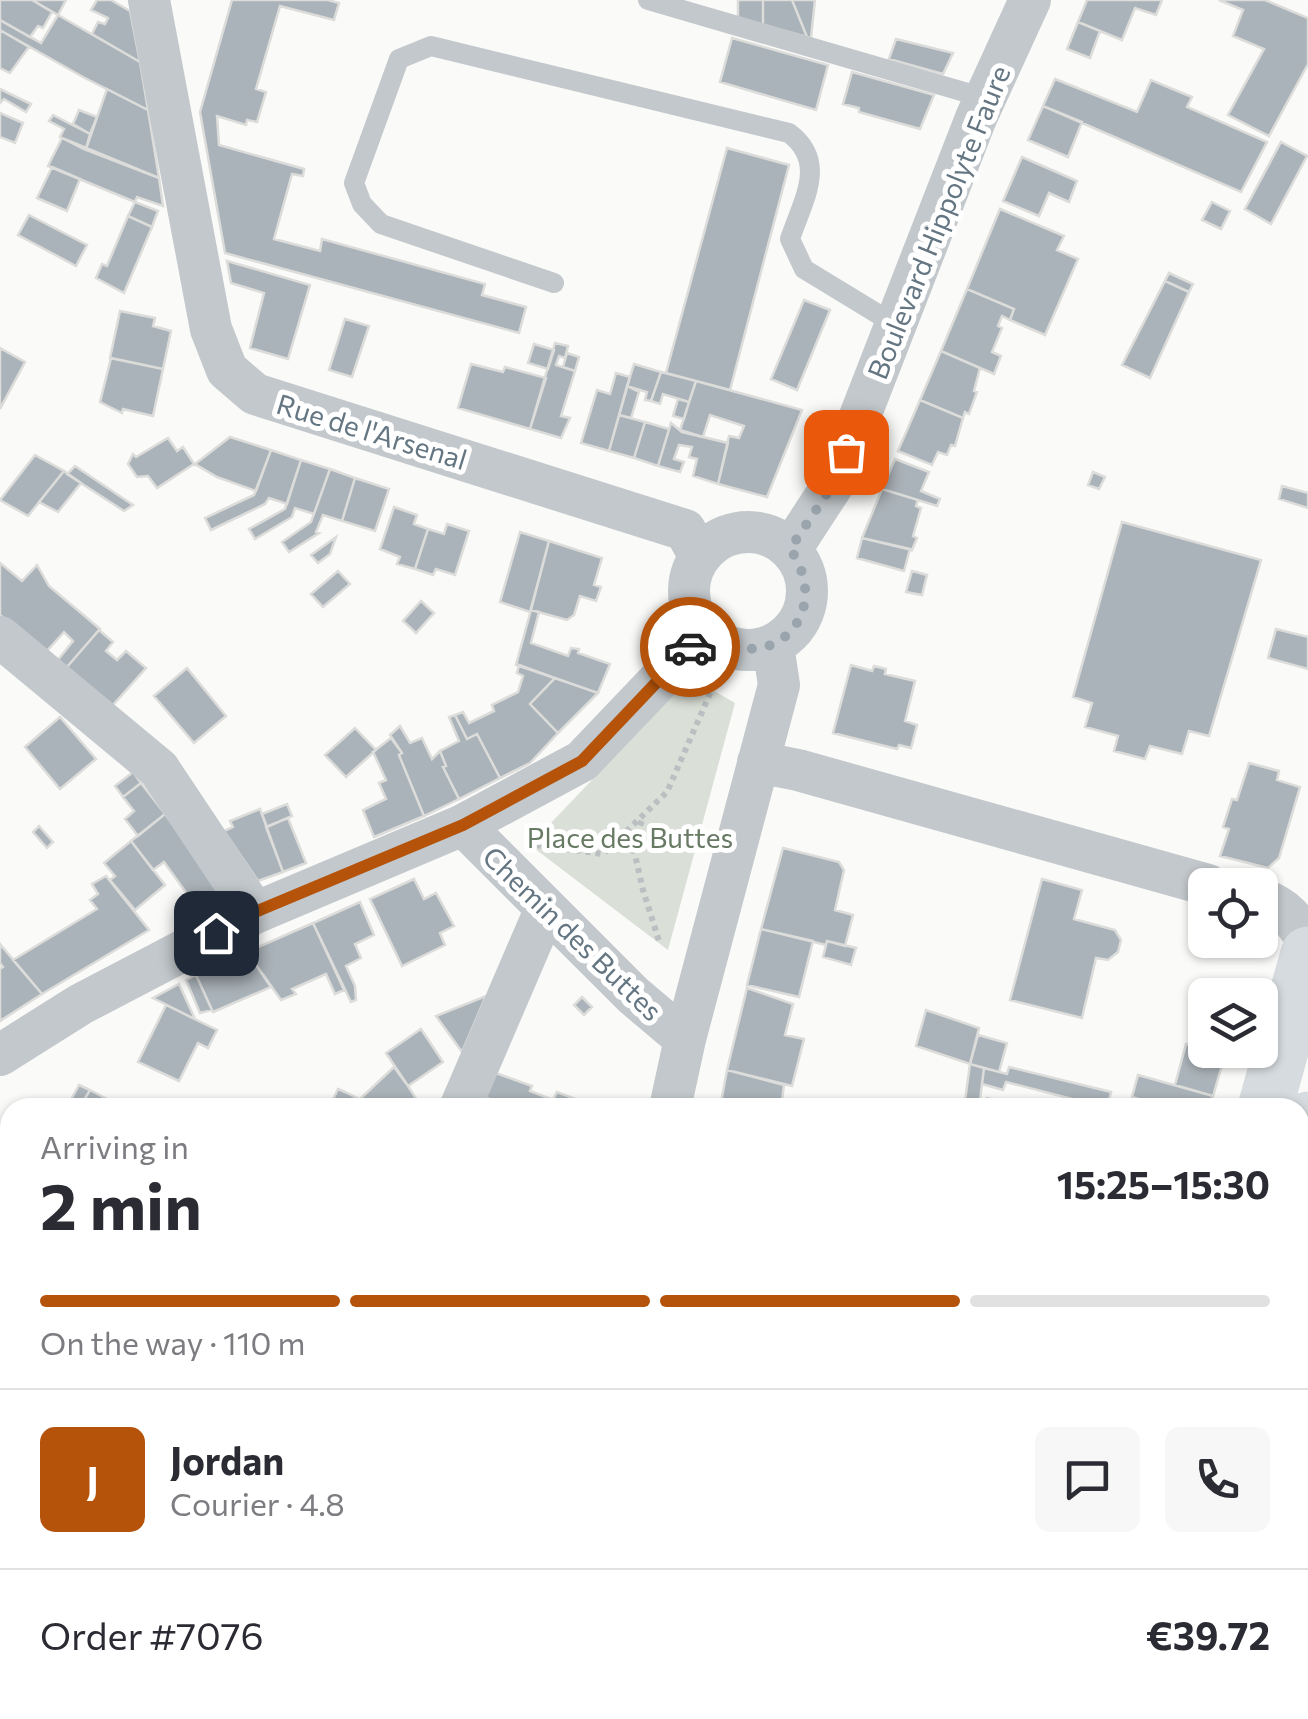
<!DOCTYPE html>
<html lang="en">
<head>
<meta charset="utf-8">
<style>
	:root { --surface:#fff; --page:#f7f7f7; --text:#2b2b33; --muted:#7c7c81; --line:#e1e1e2; --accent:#b45309 }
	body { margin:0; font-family:Commissioner,sans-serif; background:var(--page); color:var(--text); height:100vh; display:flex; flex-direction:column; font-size:38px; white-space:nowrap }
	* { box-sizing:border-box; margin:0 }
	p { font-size:32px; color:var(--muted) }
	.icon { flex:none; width:55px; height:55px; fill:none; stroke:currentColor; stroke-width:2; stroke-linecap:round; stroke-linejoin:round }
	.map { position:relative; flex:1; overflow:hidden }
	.sheet { position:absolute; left:0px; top:1098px; width:1310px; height:622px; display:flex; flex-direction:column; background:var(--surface); border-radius:30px 30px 0 0; box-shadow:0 2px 8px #0004 }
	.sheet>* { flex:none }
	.buttons { position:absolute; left:1188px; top:868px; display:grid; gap:20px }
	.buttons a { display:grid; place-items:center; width:90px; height:90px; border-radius:15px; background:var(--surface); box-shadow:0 2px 8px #0004; font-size:50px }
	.pin { position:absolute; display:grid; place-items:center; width:85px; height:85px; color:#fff; margin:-42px; border-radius:20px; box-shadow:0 5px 15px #0006 }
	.courier { position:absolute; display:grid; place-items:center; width:100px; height:100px; margin:-50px; border:8px solid #b45309; border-radius:50%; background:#fff; color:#222; box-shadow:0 2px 12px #0007 }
	.summary em { font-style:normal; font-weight:700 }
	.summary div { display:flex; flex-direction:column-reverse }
	.summary { display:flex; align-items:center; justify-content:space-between; height:170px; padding:0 40px }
	h1 { font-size:65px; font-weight:700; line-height:75px }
	.bar { display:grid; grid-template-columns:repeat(4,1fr); gap:15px 10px; align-content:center; height:120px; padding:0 40px }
	.bar i { height:12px; border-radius:8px; background:var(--line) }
	.bar .active { background:var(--accent) }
	.bar p { grid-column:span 4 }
	.line { display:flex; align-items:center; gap:25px; padding:0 40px; border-top:2px solid var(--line) }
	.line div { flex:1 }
	.round { display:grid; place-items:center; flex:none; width:105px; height:105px; border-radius:15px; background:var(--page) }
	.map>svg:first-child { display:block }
	.green { fill:#dadfd7 }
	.building { fill:#aab3b9; stroke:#dcdcda; stroke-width:2.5 }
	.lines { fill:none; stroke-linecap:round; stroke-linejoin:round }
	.path { stroke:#bbbfc2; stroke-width:6; stroke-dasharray:5 5; stroke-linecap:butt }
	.service { stroke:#c3c8cc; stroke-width:20 }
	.minor { stroke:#c3c8cc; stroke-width:42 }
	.primary { stroke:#d6dbdf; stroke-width:55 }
	.done { stroke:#99a4ac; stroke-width:10; stroke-dasharray:0 18 }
	.route { stroke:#b45309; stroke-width:12 }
	.labels { text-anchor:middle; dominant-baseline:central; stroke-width:10; stroke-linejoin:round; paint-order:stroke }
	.street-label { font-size:28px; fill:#657683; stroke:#fff }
	.park-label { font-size:28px; fill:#687a64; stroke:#fff }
</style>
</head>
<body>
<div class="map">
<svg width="1308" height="1719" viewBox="0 0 1308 1719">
	<rect width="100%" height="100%" fill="#fafaf8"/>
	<path class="green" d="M690 677 735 703 668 950 530 845Z
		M1308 1291V1486L1300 1484V1319Z"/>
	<path class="building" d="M0 0H32L52 12 43 28 38 26 30 37 0 20Z
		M32 0H66L58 15Z
		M97 0H111L130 11 140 62 92 34 98 22 105 24 108 18 91 10Z
		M232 0H328L339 3 334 20 280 6 256 89 266 92 257 122 247 120 246 125 217 116 219 145 304 169 303 176 292 174 274 239 320 251 322 239 485 284 482 295 526 307 519 333 225 253 200 112Z
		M738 0H763V25L738 18Z
		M763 0H792L807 37 763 25Z
		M792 0H815L811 38 807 37Z
		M1087 0H1162L1156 15 1135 8 1122 40 1078 22Z
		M1219 0H1265L1308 18V64L1269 136 1228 115 1264 49 1233 36 1243 10Z
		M58 15 140 62 148 110 83 77 0 30V20L41 43Z
		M1078 22 1100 31 1090 58 1067 49Z
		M0 30 29 47 10 73 0 68Z
		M732 38 828 65 816 110 720 82Z
		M896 39 953 53 943 74 889 59Z
		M852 72 934 95 920 129 859 112V108L843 104Z
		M1055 79 1137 112 1151 80 1192 97 1187 107 1267 142 1241 192 1043 106Z
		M0 89 31 104 26 112 4 99 0 103Z
		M107 89 148 110 159 178 86 149Z
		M1043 106 1082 122 1068 157 1028 140Z
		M79 110 97 117 90 134 73 124Z
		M0 113 23 123 15 143 0 137Z
		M53 115 90 134 86 149 159 178 84 149 60 137 64 129 49 121Z
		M62 138 159 178 163 206 137 197 135 202 48 166Z
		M1281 142 1307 156 1271 224 1245 209Z
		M727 148 789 165 730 390 666 373Z
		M1022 157 1077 181 1069 202 1049 193 1039 216 1003 201Z
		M52 167 80 179 67 211 37 198Z
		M135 202 158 211 152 227 128 216Z
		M1212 202 1230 211 1221 229 1202 220Z
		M1000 209 1064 236 1057 250 1078 259 1045 335 1010 320 1014 309 967 289Z
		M29 215 87 245 76 266 18 235Z
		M128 216 152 227 124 293 96 278 102 264 107 266Z
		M227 261 310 285 288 359 250 348 264 293 231 283Z
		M1169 273 1193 284 1189 292 1165 281Z
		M1165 281 1189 292 1150 378 1122 365Z
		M967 289 1014 309 1010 320 1002 316 998 326 1002 328 992 352 1001 356 994 374 941 351Z
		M804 300 830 310 797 390 771 379Z
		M120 311 155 318 153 326 171 331 163 369 110 358Z
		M345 319 369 326 352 377 329 370Z
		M555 343 568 346 565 358 559 356 556 365 575 371 561 416 570 418 561 438 530 429Z
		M534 344 554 350 548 369 528 363Z
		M0 348 25 362 0 409Z
		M941 351 980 368 974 391 977 392 969 414 965 412 963 418 920 400Z
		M567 353 579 357 575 371 563 367Z
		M111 358 163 369 153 416 123 409 122 413 100 402Z
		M471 364 503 372 505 367 546 378 530 429 458 408Z
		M634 364 661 372 651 401 645 400 647 392 627 386Z
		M661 372 696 381 689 402 663 394 660 404 651 401Z
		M616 373 630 377 609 451 581 443 597 390 610 394Z
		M696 381 802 410 767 497 718 484 729 436 739 438 744 426 710 415 703 437 680 430Z
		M627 386 639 392 631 418 619 415Z
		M678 399 689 402 684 419 673 416Z
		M920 400 963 418 955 446 951 445 947 455 938 452 932 465 898 451Z
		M619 415 645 422 634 458 609 451Z
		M645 422 669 429 658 466 634 458Z
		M671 423 682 432 728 443 718 484 693 476 697 459 689 457 692 447 679 445 674 459 684 462 680 472 658 466Z
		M230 437 271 450 256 491 217 477 195 464Z
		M168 438 177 451 183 447 194 464 157 488 148 476 137 477 128 464 133 454 136 457Z
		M271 450 301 460 287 504 269 498 265 504 211 530 205 518 254 495Z
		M35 455 64 471 28 516 0 500Z
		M895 459 929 472 921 491 940 499 937 506 882 489Z
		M301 460 330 469 314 514 295 508 292 517 255 539 249 529 285 509Z
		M75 466 133 505 124 511 67 474Z
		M330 469 355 478 342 521 323 515 316 532 319 533 289 552 282 542 311 522Z
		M64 471 81 483 58 512 39 502Z
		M1093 472 1105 477 1099 489 1088 485Z
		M355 478 389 489 375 531 342 521Z
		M1282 486 1308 493V508L1279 499Z
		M882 489 918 500 916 506 921 508 913 536 917 538 912 550 862 538Z
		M394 507 417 515 414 524 428 529 415 569 397 564 400 557 380 549Z
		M1122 522 1261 560 1209 736 1189 731 1182 754 1150 746 1145 759 1114 751 1118 736 1085 727 1092 703 1073 697Z
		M447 524 469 531 455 575 436 569 433 575 415 569 428 529 444 534Z
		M520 532 549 541 530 612 500 602Z
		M336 537 330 554 318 563 311 555Z
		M862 538 910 549 904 571 857 558Z
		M549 541 602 558 594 585 601 587 596 601 580 596 574 615 567 620 531 610Z
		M0 563 22 581 37 565 49 586 100 629 66 668 57 661 73 641 64 632 46 652 0 615Z
		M338 571 350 584 323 607 311 594Z
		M912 571 927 575 922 595 906 592Z
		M421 601 434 613 416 633 403 621Z
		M531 610 539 612 531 643 568 656 571 648 579 649 578 653 610 664 598 693 516 665Z
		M1276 629 1308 637V669L1268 658Z
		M99 630 113 642 106 651 117 660 126 651 146 668 112 706 66 668Z
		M519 665 555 678 530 704 558 733 530 763 500 778 477 734 467 739 455 715 463 712 469 723 494 711 492 705 518 692 523 676 517 673Z
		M851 665 872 671 874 666 886 669 885 674 915 681 905 721 917 725 911 748 899 745 897 749 833 733Z
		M187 668 226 716 194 743 154 696Z
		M555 678 598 693 558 733 530 704Z
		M455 715 467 739 477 734 500 778 459 799 443 767 446 766 440 751 459 741 449 717Z
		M60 717 96 759 60 789 25 747Z
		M400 726 410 743 422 738 432 759 440 751 446 766 443 767 459 799 424 816 399 755 402 753 390 735Z
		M355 728 376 750 346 777 325 755Z
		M391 738 402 753 399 755 424 816 374 837 363 810 386 799 379 783 386 780 373 752Z
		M1249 763 1279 771 1277 780 1300 787 1279 858 1268 868 1220 856 1229 829 1223 827 1232 799 1237 800Z
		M133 772 141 783 123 797 115 786Z
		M141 783 165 814 138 836 125 819 134 811 123 797Z
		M287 804 292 816 267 827 262 814Z
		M260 809 283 872 258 881 224 831 233 827 230 821Z
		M165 814 223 891 195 905 164 862 153 870 131 841Z
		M288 818 306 863 283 872 266 827Z
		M39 826 53 842 47 848 33 832Z
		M131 841 165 885 135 910 110 880 115 876 104 863Z
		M783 848 839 862 844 870 835 910 853 915 845 946 827 941 826 945 761 929Z
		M106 876 149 930 42 994 13 960 97 909 90 900 98 894 92 884Z
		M414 879 424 899 436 893 454 926 440 933 445 945 402 966 370 899Z
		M1042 879 1082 890 1074 919 1115 930 1121 940 1118 952 1108 960 1096 958 1082 1018 1010 1000Z
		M360 902 374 935 355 944 361 958 346 966 355 986 356 1000 351 1002 313 923Z
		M313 923 344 990 335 994 326 974 292 989 296 994 281 1000 247 952Z
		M761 929 813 941 799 997 747 985Z
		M827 941 856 948 851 965 823 957Z
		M0 944 42 994 0 1021V969L3 967 0 963Z
		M247 952 271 987 213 1012 196 975Z
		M196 975 212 1010 200 1013 186 980Z
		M179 984 195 1019 153 998Z
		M747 988 793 1004 785 1035 804 1039 792 1086 727 1070Z
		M486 996 462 1052 436 1016Z
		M582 997 592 1007 584 1015 574 1005Z
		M166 1005 217 1030 208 1048 198 1043 179 1081 138 1062Z
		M926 1010 979 1028 970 1064 916 1046Z
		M421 1029 443 1062 408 1086 386 1053Z
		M978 1035 1007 1043 999 1072 970 1064Z
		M1186 1044 1225 1055 1213 1096 1175 1085Z
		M970 1064 984 1068 979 1108H964Z
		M394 1067 408 1086 422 1108H377L360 1099Z
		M1009 1067 1111 1092 1107 1108 1006 1082 1003 1090 982 1084 984 1068 1007 1074Z
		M727 1070 784 1085 781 1108H720Z
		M493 1072 532 1086 530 1091 553 1100 557 1092 600 1108H513L484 1097Z
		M1138 1075 1213 1096 1210 1108H1167L1132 1097Z
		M79 1085 90 1090 83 1102 72 1098Z
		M338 1089 345 1092 377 1108H329Z
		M90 1090 124 1108H67L72 1098 83 1102Z
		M987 1098 1025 1108H985Z
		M0 1177 10 1182V1357L0 1352Z
		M1300 1484 1308 1486V1533L1300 1563Z
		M1300 1609 1308 1611V1683L1300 1681Z
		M0 1695 10 1700V1710H29L40 1715 39 1719H0Z
		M66 1710H180L176 1719H62Z
		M221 1710H275L271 1719H231L220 1714Z
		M360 1710H396L393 1719Z
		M542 1710H601L603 1719H544L545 1714Z
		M707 1710H754L755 1719H708Z
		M879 1710H943L944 1719H880Z
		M977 1710H1037L1035 1719H988L976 1716Z
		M1190 1710H1259L1256 1719H1187Z"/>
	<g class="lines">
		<path class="path" d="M642 821 632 842 643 890 660 944
			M536 845 603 854 667 792 712 689
			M1300 1346 1308 1348"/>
		<path class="service" d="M648 0 985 98
			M554 283 381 224 362 204 354 183 399 59 431 46 789 133C828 162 803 200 790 239L804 269 896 325
			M1302 1719 1308 1701"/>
		<path class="minor" d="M149 0 211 329 227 370 255 394 685 530 699 555
			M689 591a59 59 0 1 1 118 0a59 59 0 1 1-118 0Z
			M791 549 834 483 976 118 1030 0
			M0 637 159 769 255 913
			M758 762 798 770 1208 885
			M463 825 633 995 685 1039
			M1260 899C1285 906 1296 921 1308 943
			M0 1055 81 1004 255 913 463 825 582 761 705 632
			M460 1108 546 908
			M670 1108 685 1039 779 685 773 645
			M663 1710 664 1719
			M198 1719 202 1710"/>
		<path class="primary" d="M1265 1108 1308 954
			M1300 1147 1308 1119
			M1091 1719 1094 1710
			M1138 1719 1140 1710"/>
	</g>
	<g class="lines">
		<path class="done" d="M690 647 705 632C769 681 836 614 790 549L834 483 846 452"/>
		<path class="route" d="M216 933 255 912 463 825 582 761 690 647"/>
	</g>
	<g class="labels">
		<g class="street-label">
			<text transform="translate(938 222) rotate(-68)">Boulevard Hippolyte Faure</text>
			<text transform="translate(372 431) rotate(17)">Rue de l'Arsenal</text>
			<text transform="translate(573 933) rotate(44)">Chemin des Buttes</text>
		</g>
		<g class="park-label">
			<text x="630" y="837">Place des Buttes</text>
		</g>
	</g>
</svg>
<div class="buttons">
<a><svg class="icon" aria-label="locate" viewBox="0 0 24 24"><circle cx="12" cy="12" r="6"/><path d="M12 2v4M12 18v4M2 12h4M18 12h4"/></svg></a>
<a><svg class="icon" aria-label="layers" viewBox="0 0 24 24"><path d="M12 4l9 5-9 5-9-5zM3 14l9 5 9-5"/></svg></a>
</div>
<div class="pin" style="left:846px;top:452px;background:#ea580c"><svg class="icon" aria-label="bag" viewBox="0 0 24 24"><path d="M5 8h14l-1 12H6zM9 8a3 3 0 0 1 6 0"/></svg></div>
<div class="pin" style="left:216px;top:933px;background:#1f2937"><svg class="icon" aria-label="home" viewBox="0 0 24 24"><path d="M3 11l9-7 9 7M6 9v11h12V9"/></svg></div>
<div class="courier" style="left:690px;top:647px"><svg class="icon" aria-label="car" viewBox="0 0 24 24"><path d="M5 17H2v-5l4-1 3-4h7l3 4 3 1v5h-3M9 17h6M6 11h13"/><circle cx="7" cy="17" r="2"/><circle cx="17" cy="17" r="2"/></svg></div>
<section class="sheet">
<div class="summary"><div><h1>2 min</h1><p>Arriving in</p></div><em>15:25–15:30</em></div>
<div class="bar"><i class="active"></i><i class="active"></i><i class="active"></i><i></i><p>On the way · 110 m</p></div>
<div class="line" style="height:180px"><b class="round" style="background:var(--accent);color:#fff">J</b><div><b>Jordan</b><p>Courier · 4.8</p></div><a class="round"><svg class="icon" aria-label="chat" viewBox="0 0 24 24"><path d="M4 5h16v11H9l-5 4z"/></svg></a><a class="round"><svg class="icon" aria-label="phone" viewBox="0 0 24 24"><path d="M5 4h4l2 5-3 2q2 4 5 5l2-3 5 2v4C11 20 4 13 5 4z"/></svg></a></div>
<div class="line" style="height:130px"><div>Order #7076</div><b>€39.72</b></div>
</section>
</div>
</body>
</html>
